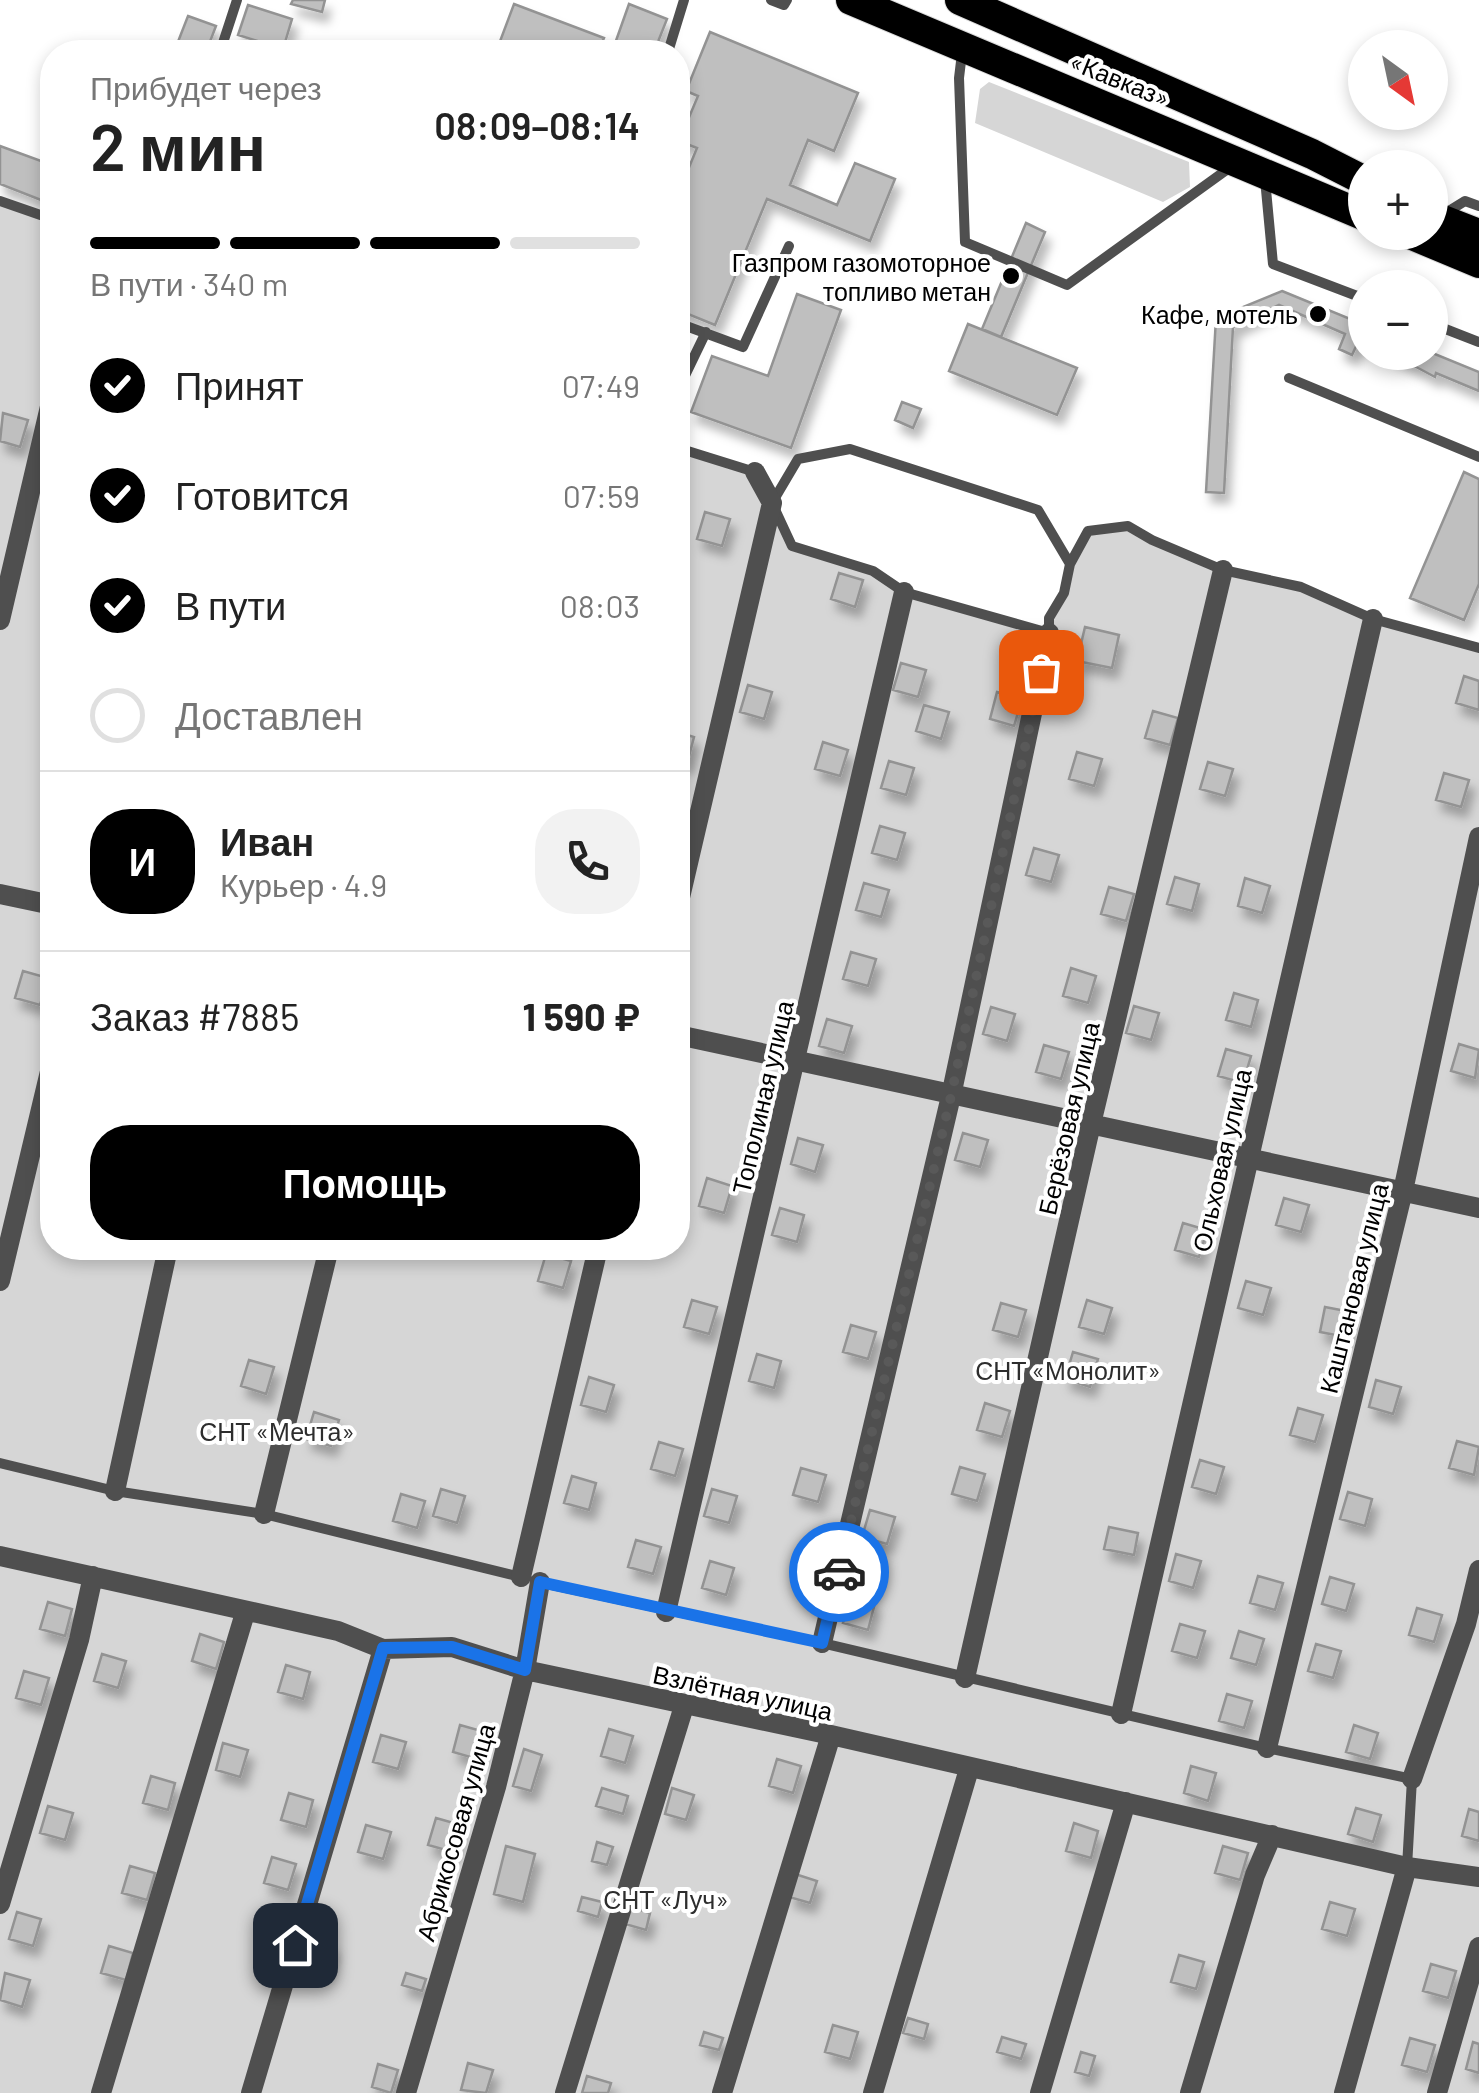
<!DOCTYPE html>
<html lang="ru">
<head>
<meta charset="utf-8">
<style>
	:root { --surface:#fff; --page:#f2f2f2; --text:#222; --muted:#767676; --line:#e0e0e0; --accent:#000 }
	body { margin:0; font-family:Barlow,sans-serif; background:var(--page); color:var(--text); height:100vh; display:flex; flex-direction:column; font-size:38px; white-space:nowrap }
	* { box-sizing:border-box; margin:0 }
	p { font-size:32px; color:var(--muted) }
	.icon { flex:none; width:55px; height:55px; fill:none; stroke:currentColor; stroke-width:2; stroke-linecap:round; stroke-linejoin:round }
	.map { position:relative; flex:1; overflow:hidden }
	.panel { position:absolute; left:40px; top:40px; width:650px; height:1220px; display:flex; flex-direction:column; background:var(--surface); border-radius:40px; box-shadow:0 5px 15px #0003 }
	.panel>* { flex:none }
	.needle { width:65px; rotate:147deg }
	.fabs { position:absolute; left:1348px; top:30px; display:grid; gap:20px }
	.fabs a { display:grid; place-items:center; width:100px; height:100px; border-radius:50%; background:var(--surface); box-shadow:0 5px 15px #0003; font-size:50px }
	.pin { position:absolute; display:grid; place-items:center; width:85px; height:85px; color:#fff; margin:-42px; border-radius:20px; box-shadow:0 5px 15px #0006 }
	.courier { position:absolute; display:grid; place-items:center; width:100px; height:100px; margin:-50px; border:8px solid #1a73e8; border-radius:50%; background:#fff; color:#222; box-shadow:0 2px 12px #0007 }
	.overview em { font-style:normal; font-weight:600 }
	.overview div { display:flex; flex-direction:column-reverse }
	.overview { display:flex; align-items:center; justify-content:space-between; height:170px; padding:0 50px }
	h1 { font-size:65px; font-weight:600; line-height:75px }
	.bar { display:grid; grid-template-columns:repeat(4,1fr); gap:15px 10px; align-content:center; height:120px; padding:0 50px }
	.bar i { height:12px; border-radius:8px; background:var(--line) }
	.bar .active { background:var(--accent) }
	.bar p { grid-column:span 4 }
	.line { display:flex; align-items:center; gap:25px; padding:0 50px; border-top:2px solid var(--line) }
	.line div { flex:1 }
	.round { display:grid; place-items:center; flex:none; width:105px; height:105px; border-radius:40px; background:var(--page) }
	ol { padding:0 50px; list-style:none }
	li { display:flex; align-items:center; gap:30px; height:110px }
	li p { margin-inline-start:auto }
	li .icon { padding:10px; border-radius:50%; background:var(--accent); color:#fff; stroke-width:4 }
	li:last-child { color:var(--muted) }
	li i { width:55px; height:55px; border:5px solid var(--line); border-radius:50% }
	.action { display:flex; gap:20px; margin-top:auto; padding:20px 50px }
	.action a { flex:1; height:115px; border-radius:40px; background:var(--accent); color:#fff; font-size:40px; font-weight:600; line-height:115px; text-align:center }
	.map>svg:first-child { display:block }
	.green { fill:#d6d6d6 }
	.building { fill:#bfbfbf; stroke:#939393; stroke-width:2.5; filter:url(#shadow) }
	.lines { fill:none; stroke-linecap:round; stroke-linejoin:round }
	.highway-casing { stroke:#dbdbdb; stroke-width:32 }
	.lane { stroke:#4f4f4f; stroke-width:10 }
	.street { stroke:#4f4f4f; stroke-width:20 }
	.highway { stroke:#000; stroke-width:30 }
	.done { stroke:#595959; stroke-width:10; stroke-dasharray:0 18 }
	.route { stroke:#1a73e8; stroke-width:12 }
	.poi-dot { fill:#000; stroke:#fff; stroke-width:4 }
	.labels { text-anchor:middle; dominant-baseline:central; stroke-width:8; stroke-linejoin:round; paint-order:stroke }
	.street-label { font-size:25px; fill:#000; stroke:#fff }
	.poi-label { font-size:25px; fill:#000; stroke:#fff; text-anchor:end }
	.park-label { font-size:25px; fill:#2d2d2d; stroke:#fff }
</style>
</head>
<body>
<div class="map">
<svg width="1479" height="2093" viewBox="0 0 1479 2093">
	<defs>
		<filter id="shadow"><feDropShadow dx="5.5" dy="10" stdDeviation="5" flood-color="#0004"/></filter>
	</defs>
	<rect width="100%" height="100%" fill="#fff"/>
	<path class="green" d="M989 82 1189 162 1190 187 1163 202 975 123 980 89Z
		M0 201 52 219V1248H678V448L755 472 792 547 873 571 904 592 1048 633 1049 618 1088 531 1128 526 1223 570 1301 587 1373 619 1479 648V2093H0Z"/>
	<path class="building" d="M293 0H325L322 12 291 4Z
		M514 4 604 38 598 52H496Z
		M629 4 667 19 654 52H612Z
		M248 5 292 19 283 49 238 35Z
		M188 16 216 26 206 52H174Z
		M710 32 858 93 834 151 808 140 790 185 837 205 855 163 895 179 870 241 767 199 715 325 678 310V194L697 148 679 141 698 96 686 91Z
		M0 146 52 165 41 200 0 184Z
		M1026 223 1045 232 1001 337 982 329Z
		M1282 291 1365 325V343L1359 340 1352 355 1339 349 1345 334 1279 305 1233 327 1224 493 1206 492 1216 318Z
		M797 294 841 310 791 448 691 412 712 356 768 376Z
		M968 324 1077 368 1057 415 949 371Z
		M1388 352H1430L1479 372V391L1436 373 1435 377Z
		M902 402 921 409 913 428 895 420Z
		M3 413 28 420 20 447 0 441Z
		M1464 472 1479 479V584L1464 620 1410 598Z
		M705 512 730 519 722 546 697 539Z
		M839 573 863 580 855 607 831 599Z
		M1085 627 1119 635 1112 668 1077 661Z
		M901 663 926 670 918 697 893 690Z
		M1464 676 1479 681V710L1456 703Z
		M748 685 772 692 764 719 740 712Z
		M997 692 1022 699 1014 726 990 719Z
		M924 705 949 712 941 739 916 731Z
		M1153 711 1178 718 1170 745 1145 738Z
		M678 732 694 737 687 764 678 761Z
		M823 742 848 750 840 776 815 769Z
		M1077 752 1102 759 1094 786 1069 779Z
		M889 761 914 768 906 795 881 788Z
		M1208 762 1233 769 1225 796 1200 789Z
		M1444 773 1469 780 1461 807 1436 800Z
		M880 826 905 833 897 860 872 853Z
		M1034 848 1059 855 1051 882 1026 875Z
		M1175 877 1199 884 1192 911 1167 904Z
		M1245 878 1270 886 1262 913 1238 906Z
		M864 883 889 890 881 917 856 910Z
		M1109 887 1134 894 1126 921 1101 914Z
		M851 952 876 959 868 986 843 979Z
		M1071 968 1096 976 1088 1003 1063 996Z
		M23 971 48 978 40 1005 15 998Z
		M1234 993 1258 1000 1251 1027 1226 1020Z
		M1134 1006 1159 1013 1151 1040 1126 1033Z
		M991 1007 1015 1014 1007 1041 983 1034Z
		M827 1019 852 1026 844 1053 819 1046Z
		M1459 1044 1479 1050 1475 1078 1451 1071Z
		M1044 1045 1069 1052 1061 1079 1036 1072Z
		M1226 1049 1251 1056 1243 1083 1218 1076Z
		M963 1133 988 1140 980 1167 955 1160Z
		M798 1138 823 1145 815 1172 791 1164Z
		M707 1178 732 1186 724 1213 699 1206Z
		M1284 1198 1309 1205 1301 1232 1276 1225Z
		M780 1208 804 1215 797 1242 772 1235Z
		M1183 1223 1207 1230 1199 1257 1175 1250Z
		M546 1254 571 1261 563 1288 538 1281Z
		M1246 1281 1271 1288 1263 1315 1238 1308Z
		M692 1300 717 1307 709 1334 684 1327Z
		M1087 1300 1112 1308 1104 1334 1079 1327Z
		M1001 1303 1026 1310 1018 1337 993 1330Z
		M1325 1307 1351 1312 1346 1337 1320 1332Z
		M851 1325 876 1332 868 1359 843 1352Z
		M1073 1352 1098 1359 1090 1387 1065 1379Z
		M757 1354 781 1361 774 1388 749 1381Z
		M249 1360 274 1367 266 1394 241 1386Z
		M589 1377 614 1385 606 1412 581 1405Z
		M1376 1380 1401 1387 1393 1414 1369 1407Z
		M985 1403 1010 1411 1002 1437 977 1430Z
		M1298 1408 1323 1415 1315 1442 1290 1435Z
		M314 1412 339 1420 331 1446 306 1439Z
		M1457 1441 1479 1447 1474 1475 1449 1468Z
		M659 1442 683 1449 675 1476 651 1469Z
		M1200 1460 1224 1467 1216 1494 1192 1487Z
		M960 1467 985 1474 977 1501 952 1494Z
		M801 1468 826 1475 818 1502 793 1495Z
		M572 1476 596 1483 589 1510 564 1503Z
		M441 1489 465 1496 457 1523 433 1516Z
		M712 1489 737 1496 729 1523 704 1516Z
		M1348 1492 1372 1499 1365 1526 1340 1519Z
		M401 1494 425 1501 417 1528 393 1521Z
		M870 1510 895 1517 887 1544 862 1537Z
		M1109 1527 1138 1533 1134 1555 1104 1549Z
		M636 1540 661 1547 653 1574 628 1567Z
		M801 1553 826 1560 818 1587 793 1580Z
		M1176 1554 1201 1561 1193 1588 1169 1581Z
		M710 1561 734 1568 726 1595 702 1588Z
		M1258 1576 1283 1583 1275 1610 1250 1603Z
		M1330 1577 1354 1584 1346 1611 1322 1604Z
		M851 1596 875 1603 868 1630 843 1623Z
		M48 1602 72 1609 65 1636 40 1629Z
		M1417 1608 1442 1615 1434 1642 1409 1635Z
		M1180 1624 1205 1631 1197 1658 1172 1651Z
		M1239 1631 1264 1639 1256 1665 1231 1658Z
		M200 1634 224 1642 216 1669 192 1661Z
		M1316 1644 1341 1651 1333 1678 1308 1671Z
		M102 1654 126 1661 118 1688 94 1681Z
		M286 1665 310 1672 303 1699 278 1692Z
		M24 1671 49 1678 41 1705 16 1698Z
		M1227 1694 1252 1701 1244 1728 1219 1721Z
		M460 1725 485 1732 477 1759 453 1752Z
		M1354 1725 1378 1733 1370 1759 1346 1752Z
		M609 1729 633 1736 625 1763 601 1756Z
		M381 1735 406 1742 398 1769 373 1762Z
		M223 1743 248 1750 240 1777 216 1770Z
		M524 1749 542 1755 531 1791 513 1786Z
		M777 1759 801 1766 793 1793 769 1786Z
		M1191 1766 1216 1773 1208 1801 1184 1793Z
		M151 1776 175 1783 168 1810 143 1803Z
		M602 1788 628 1796 623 1814 596 1806Z
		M672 1788 694 1795 686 1820 665 1814Z
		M289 1793 313 1800 306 1827 281 1820Z
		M48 1806 73 1813 65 1840 40 1833Z
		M1356 1808 1381 1815 1373 1842 1348 1834Z
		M1469 1809 1479 1812V1841L1462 1836Z
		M436 1818 461 1825 453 1852 428 1845Z
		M1074 1823 1098 1831 1091 1858 1066 1851Z
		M366 1825 391 1832 383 1859 358 1852Z
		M597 1842 613 1847 607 1865 592 1861Z
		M506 1846 535 1854 523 1902 494 1894Z
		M1223 1846 1248 1853 1240 1880 1215 1873Z
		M272 1857 296 1864 288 1890 264 1883Z
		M130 1866 155 1873 147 1900 122 1893Z
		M795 1874 817 1881 810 1903 789 1897Z
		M582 1897 602 1902 598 1917 578 1911Z
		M1330 1902 1355 1909 1347 1936 1322 1929Z
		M630 1907 650 1913 646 1930 625 1924Z
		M17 1912 41 1919 33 1946 9 1939Z
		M310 1938 333 1945 326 1970 302 1963Z
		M109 1946 133 1953 126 1980 101 1973Z
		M1179 1955 1204 1962 1196 1989 1171 1982Z
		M1431 1964 1456 1971 1448 1998 1423 1991Z
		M5 1973 30 1980 22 2007 0 2000Z
		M406 1973 426 1979 422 1991 402 1985Z
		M908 2018 928 2024 924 2039 903 2033Z
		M833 2025 858 2032 850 2059 825 2052Z
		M704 2032 723 2038 719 2050 700 2045Z
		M1002 2037 1026 2044 1021 2059 997 2052Z
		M1410 2038 1435 2045 1427 2072 1402 2065Z
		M1473 2042 1479 2044V2073L1466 2069Z
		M1081 2052 1095 2056 1089 2076 1075 2072Z
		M468 2063 493 2070 486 2093 461 2090Z
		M378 2064 398 2070 391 2093 372 2087Z
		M587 2076 611 2083 608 2093H582Z"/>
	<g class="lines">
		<defs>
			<path id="highway" d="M851 0 1365 216
				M960 0 1312 154 1365 181
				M1430 215 1479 234
				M1405 232 1479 263"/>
		</defs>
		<use href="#highway" class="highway-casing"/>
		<path class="lane" d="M771 0 784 5 787 0
			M220 52 237 0
			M668 52 684 0
			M962 53 959 78 965 242 1067 285 1232 166
			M1265 179 1273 264 1365 299
			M0 201 52 219
			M1444 214 1465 201 1479 206
			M678 323 743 347 789 246
			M1430 323 1479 342
			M1289 378 1479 457
			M678 390 706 332
			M678 448 755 472
			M1070 564 1038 510 850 449 798 459 772 503 792 546 873 571 904 592 1049 633V618L1064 593 1070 564 1088 531 1128 526 1152 540 1223 570 1301 587 1373 619 1479 648
			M0 1463 115 1491 264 1514 521 1577
			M538 1582 822 1643 1267 1748 1412 1779 1407 1867"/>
		<path class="street" d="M0 620 52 398
			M0 894 52 905
			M678 906 772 503 755 472
			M678 1035 1479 1208
			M0 1281 52 1063
			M115 1491 168 1248
			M264 1514 329 1248
			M0 1556 338 1631 383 1649 452 1647 525 1670 831 1735 1407 1867 1479 1877
			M521 1577 598 1248
			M666 1612 904 592
			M822 1643 951 1096 1049 633
			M965 1678 1091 1124 1223 570
			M1121 1714 1373 619
			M1267 1748 1403 1191 1479 837
			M1412 1779 1466 1624 1479 1570
			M0 1904 79 1640 93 1576
			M101 2093 245 1613
			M251 2093 383 1649
			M406 2093 496 1787 525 1670 540 1582
			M565 2093 684 1706
			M722 2093 831 1735
			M873 2093 969 1769
			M1040 2093 1126 1802
			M1190 2093 1255 1875 1272 1835
			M1344 2093 1407 1867
			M1437 2093 1479 1947"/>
		<use href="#highway" class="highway"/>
	</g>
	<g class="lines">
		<path class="done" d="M839 1572 951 1096 1041 672"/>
		<path class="route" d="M295 1945 383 1648 452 1647 525 1670 540 1582 822 1643 839 1572"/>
	</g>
	<g class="poi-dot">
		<circle cx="1011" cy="276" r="10"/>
		<circle cx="1318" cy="314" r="10"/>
	</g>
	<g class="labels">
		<g class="street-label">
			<text transform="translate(1120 79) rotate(22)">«Кавказ»</text>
			<text transform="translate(762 1097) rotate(-77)">Тополиная улица</text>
			<text transform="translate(1068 1118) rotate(-77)">Берёзовая улица</text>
			<text transform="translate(1221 1160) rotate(-77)">Ольховая улица</text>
			<text transform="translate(1353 1288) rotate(-76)">Каштановая улица</text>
			<text transform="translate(743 1692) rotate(12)">Взлётная улица</text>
			<text transform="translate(455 1832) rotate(-74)">Абрикосовая улица</text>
		</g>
		<g class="poi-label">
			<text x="991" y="262">Газпром газомоторное<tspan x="991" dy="29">топливо метан</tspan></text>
			<text x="1298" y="314">Кафе, мотель</text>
		</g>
		<g class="park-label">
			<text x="1068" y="1370">СНТ «Монолит»</text>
			<text x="277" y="1431">СНТ «Мечта»</text>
			<text x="666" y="1899">СНТ «Луч»</text>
		</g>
	</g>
</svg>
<div class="fabs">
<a><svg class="needle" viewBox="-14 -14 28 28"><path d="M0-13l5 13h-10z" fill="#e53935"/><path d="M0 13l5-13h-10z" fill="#767676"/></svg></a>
<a>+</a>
<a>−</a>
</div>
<div class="pin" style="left:1041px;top:672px;background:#ea580c"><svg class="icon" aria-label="bag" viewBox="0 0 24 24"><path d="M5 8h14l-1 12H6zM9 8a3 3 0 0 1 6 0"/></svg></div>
<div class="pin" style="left:295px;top:1945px;background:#1f2937"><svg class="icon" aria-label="home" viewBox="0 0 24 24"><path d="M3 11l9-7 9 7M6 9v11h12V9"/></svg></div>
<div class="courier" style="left:839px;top:1572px"><svg class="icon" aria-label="car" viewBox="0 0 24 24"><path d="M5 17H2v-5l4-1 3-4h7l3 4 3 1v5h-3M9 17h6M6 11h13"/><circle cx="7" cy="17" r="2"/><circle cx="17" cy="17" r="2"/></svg></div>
<section class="panel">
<div class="overview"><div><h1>2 мин</h1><p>Прибудет через</p></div><em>08:09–08:14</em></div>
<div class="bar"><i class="active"></i><i class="active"></i><i class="active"></i><i></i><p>В пути · 340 m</p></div>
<ol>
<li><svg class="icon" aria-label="check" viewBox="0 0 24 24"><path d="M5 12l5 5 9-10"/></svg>Принят<p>07:49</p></li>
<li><svg class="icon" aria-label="check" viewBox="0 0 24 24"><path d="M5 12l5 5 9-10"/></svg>Готовится<p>07:59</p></li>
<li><svg class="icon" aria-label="check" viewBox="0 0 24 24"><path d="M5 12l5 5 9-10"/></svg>В пути<p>08:03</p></li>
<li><i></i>Доставлен</li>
</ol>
<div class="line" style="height:180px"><b class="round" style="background:var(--accent);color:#fff">И</b><div><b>Иван</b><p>Курьер · 4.9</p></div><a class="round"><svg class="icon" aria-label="phone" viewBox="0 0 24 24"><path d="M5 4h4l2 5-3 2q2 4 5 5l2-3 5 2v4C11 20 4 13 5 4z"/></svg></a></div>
<div class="line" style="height:130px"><div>Заказ #7885</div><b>1 590 ₽</b></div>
<div class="action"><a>Помощь</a></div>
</section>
</div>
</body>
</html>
